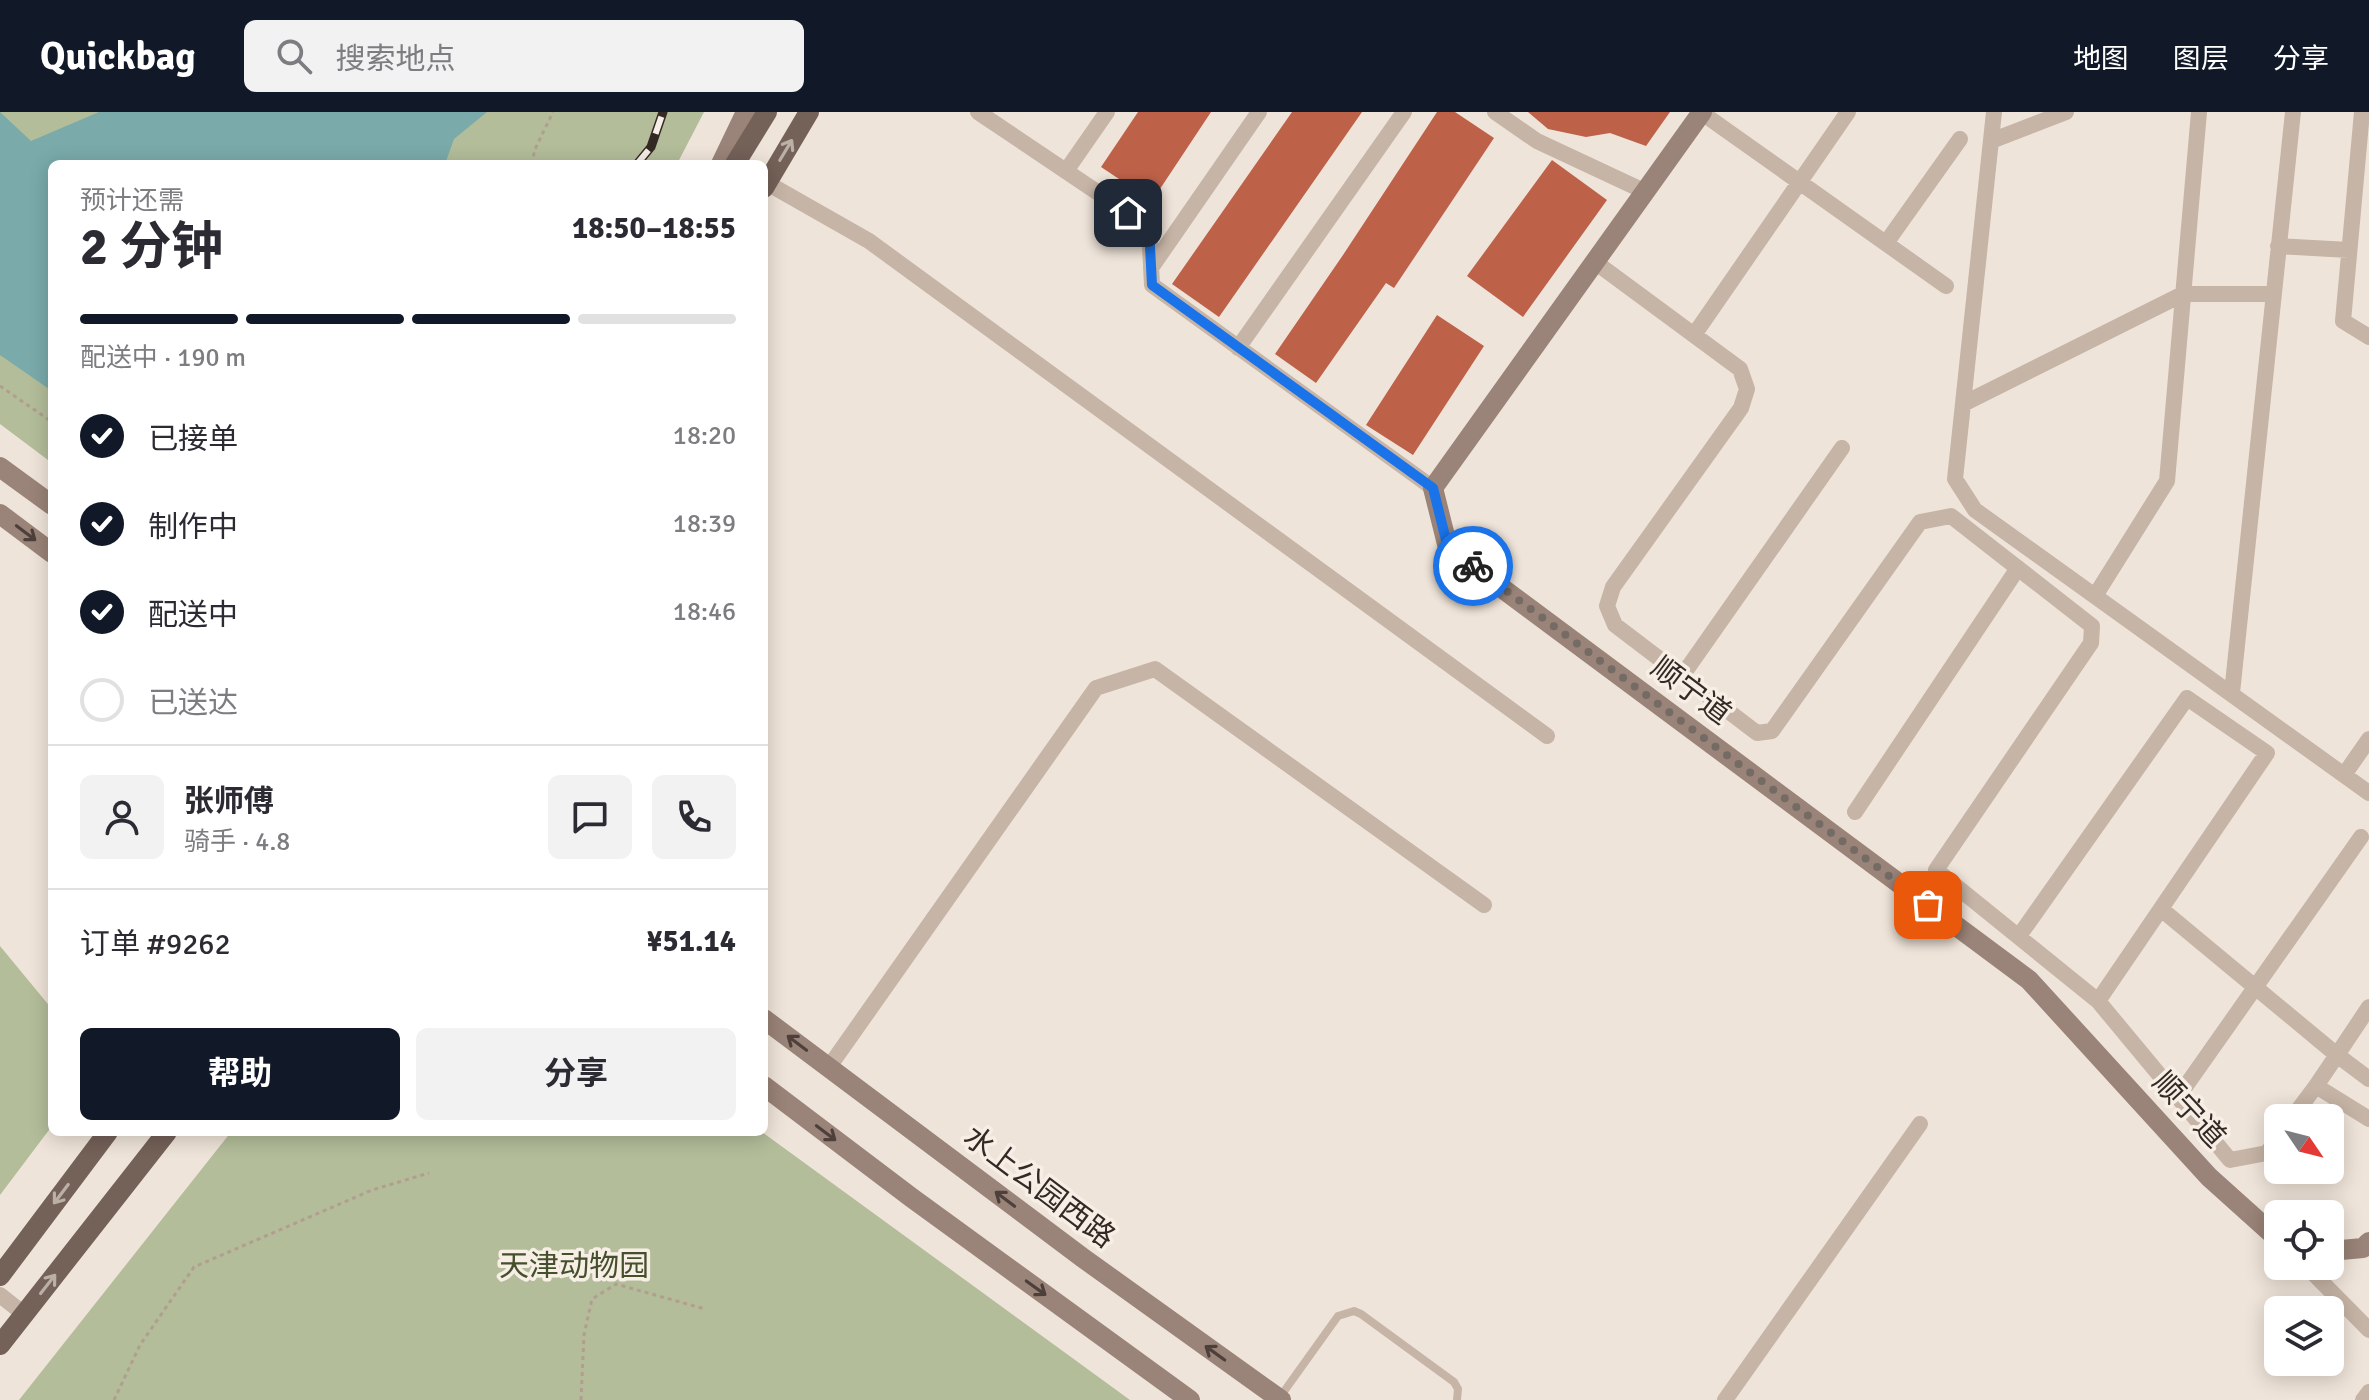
<!DOCTYPE html>
<html lang="zh">
<head>
<meta charset="utf-8">
<style>
	:root { --surface:#fff; --page:#f2f2f3; --text:#2b2b33; --muted:#7c7c81; --line:#e1e1e2; --accent:#111827 }
	body { margin:0; font-family:Signika,"Noto Sans SC",sans-serif; background:var(--page); color:var(--text); height:100vh; display:flex; flex-direction:column; font-size:30px; white-space:nowrap }
	* { box-sizing:border-box; margin:0 }
	p { font-size:26px; color:var(--muted) }
	.icon { flex:none; width:44px; height:44px; fill:none; stroke:currentColor; stroke-width:2; stroke-linecap:round; stroke-linejoin:round }
	.map { position:relative; flex:1; overflow:hidden }
	.details { position:absolute; left:48px; top:48px; width:720px; height:976px; display:flex; flex-direction:column; background:var(--surface); border-radius:12px; box-shadow:0 4px 20px #0003 }
	.details>* { flex:none }
	.needle { width:52px; rotate:125deg }
	.fabs { position:absolute; left:2264px; top:992px; display:grid; gap:16px }
	.fabs a { display:grid; place-items:center; width:80px; height:80px; border-radius:12px; background:var(--surface); box-shadow:0 4px 20px #0003; font-size:40px }
	.pin { position:absolute; display:grid; place-items:center; width:68px; height:68px; color:#fff; margin:-34px; border-radius:16px; box-shadow:0 4px 12px #0006 }
	.courier { position:absolute; display:grid; place-items:center; width:80px; height:80px; margin:-40px; border:6px solid #1a73e8; border-radius:50%; background:#fff; color:#222; box-shadow:0 2px 10px #0007 }
	.overview em { font-style:normal; font-weight:700 }
	.overview div { display:flex; flex-direction:column-reverse }
	.overview { display:flex; align-items:center; justify-content:space-between; height:136px; padding:0 32px }
	h1 { font-size:52px; font-weight:700; line-height:60px }
	.bar { display:grid; grid-template-columns:repeat(4,1fr); gap:12px 8px; align-content:center; height:96px; padding:0 32px }
	.bar i { height:10px; border-radius:6px; background:var(--line) }
	.bar .on { background:var(--accent) }
	.bar p { grid-column:span 4 }
	.line { display:flex; align-items:center; gap:20px; padding:0 32px; border-top:2px solid var(--line) }
	.line div { flex:1 }
	.round { display:grid; place-items:center; flex:none; width:84px; height:84px; border-radius:12px; background:var(--page) }
	ol { padding:0 32px; list-style:none }
	li { display:flex; align-items:center; gap:24px; height:88px }
	li p { margin-inline-start:auto }
	li .icon { padding:8px; border-radius:50%; background:var(--accent); color:#fff; stroke-width:4 }
	li:last-child { color:var(--muted) }
	li i { width:44px; height:44px; border:4px solid var(--line); border-radius:50% }
	.cta { display:flex; gap:16px; margin-top:auto; padding:16px 32px }
	.cta a { flex:1; height:92px; border-radius:12px; background:var(--accent); color:#fff; font-size:32px; font-weight:700; line-height:92px; text-align:center }
	.cta a+a { background:var(--page); color:var(--text) }
	header { display:flex; align-items:center; gap:48px; box-sizing:border-box; height:112px; padding:0 40px; background:var(--accent); color:#fff }
	header strong { font-size:38px }
	nav { display:flex; gap:44px; margin-inline-start:auto; font-size:28px }
	.search { width:560px; height:72px; background:var(--page); display:flex; align-items:center; gap:20px; box-sizing:border-box; padding:0 28px; border-radius:12px; color:var(--muted); font-size:30px }
	.map>svg:first-child { display:block }
	.green { fill:#b3bd9a }
	.water { fill:#7aaaaa }
	.building { fill:#be6149 }
	.lines { fill:none; stroke-linecap:round; stroke-linejoin:round }
	.path { stroke:#b29e90; stroke-width:3; stroke-dasharray:4 4; stroke-linecap:butt }
	.lane { stroke:#c6b4a6; stroke-width:8 }
	.street { stroke:#c6b4a6; stroke-width:16 }
	.secondary { stroke:#9a8378; stroke-width:20 }
	.primary { stroke:#746158; stroke-width:20 }
	.rail-casing { stroke:#332a26; stroke-width:9 }
	.rail { stroke:#f7eee5; stroke-width:6; stroke-dasharray:18; stroke-linecap:butt }
	.oneway { stroke:#bcafa6 }
	.oneway2 { stroke:#4d403a }
	.done { stroke:#756b65; stroke-width:8; stroke-dasharray:0 14.4 }
	.route { stroke:#1a73e8; stroke-width:10 }
	.labels { text-anchor:middle; dominant-baseline:central; stroke-width:7; stroke-linejoin:round; paint-order:stroke }
	.street-label { font-size:30px; fill:#332a26; stroke:#f7eee5 }
	.park-label { font-size:30px; fill:#444f2c; stroke:#f7eee5 }
</style>
</head>
<body>
<header>
<strong>Quickbag</strong>
<div class="search"><svg class="icon" aria-label="search" viewBox="0 0 24 24"><circle cx="10" cy="10" r="6"/><path d="M15 15l6 6"/></svg>搜索地点</div>
<nav><a>地图</a><a>图层</a><a>分享</a></nav>
</header>
<div class="map">
<svg width="2369" height="1288" viewBox="0 0 2369 1288">
	<rect width="100%" height="100%" fill="#efe4d9"/>
	<path class="green" d="M0 0H704L677 52H52V351L0 312Z
		M0 834 52 897V1014L0 1083Z
		M231 1020H762L1130 1288H19Z"/>
	<path class="water" d="M0 0 31 29 99 0H487L454 27 445 52H52V279L0 243Z"/>
	<path class="building" d="M1138 0H1211L1152 89 1101 55Z
		M1292 0H1362L1219 205 1172 172Z
		M1437 0H1455L1494 26 1394 176 1386 171 1316 271 1275 242 1343 143Z
		M1528 0H1670L1646 34 1610 21 1586 25 1548 17Z
		M1552 48 1607 88 1523 205 1467 164Z
		M1437 203 1484 234 1413 343 1366 313Z"/>
	<g class="lines">
		<path class="path" d="M531 52 536 35 553 0
			M0 274 52 310
			M114 1288 140 1233 194 1155 372 1078 429 1061
			M581 1288 584 1223 592 1187 616 1172 705 1197"/>
		<path class="lane" d="M1280 1285 1338 1204 1354 1199 1361 1202 1454 1270 1458 1277 1457 1288"/>
		<path class="street" d="M978 0 1149 115 1152 173 1433 376
			M1495 0 1537 29 1646 80
			M1994 0 1955 367 1975 398 2369 681
			M2362 0 2343 209 2369 225
			M1702 1 1946 174
			M1991 29 2066 0
			M1066 59 1107 0
			M767 71 869 129 1547 624
			M1886 131 1960 27
			M2278 134 2349 138
			M1595 150 1740 257 1747 277 1741 296 1613 475 1607 494 1615 513 1757 621 1772 619 1920 410 1951 404 2092 514 2091 531 1936 758 2098 889 2230 1048 2267 1041 2278 1026
			M1151 156 1259 0
			M1694 223 1848 0
			M1238 236 1404 0
			M1963 292 2183 182H2273
			M2095 484 2167 369 2199 0
			M1682 564 1842 336
			M2232 581 2293 0
			M2344 663 2369 627
			M1855 700 2018 456
			M2161 797 2337 943 2316 974
			M2019 824 2187 586 2267 641 2098 889
			M2369 895 2337 943 2369 967
			M829 955 1096 576 1155 557 1484 793
			M2178 985 2361 725
			M2292 1006 2316 974 2369 1007
			M2306 1154 2369 1218
			M0 1183 24 1202
			M1725 1288 1920 1012
			M2363 1288 2369 1280"/>
		<path class="secondary" d="M1702 0 1433 376 1448 436 2029 868 2209 1065 2278 1127
			M721 52 746 0
			M0 355 52 393
			M0 402 52 441
			M764 907 1083 1146 1281 1288
			M764 974 912 1086 1190 1288
			M2330 1139 2363 1136 2369 1130"/>
		<path class="primary" d="M735 52 767 0
			M764 76 809 0
			M0 1164 108 1020
			M0 1233 167 1020"/>
		<defs>
			<path id="rail" d="M637 52 651 35 663 0"/>
		</defs>
		<use href="#rail" class="rail-casing"/>
		<use href="#rail" class="rail"/>
	</g>
	<defs><path id="oneway-shaft" d="M-6 0H5M1.5-3L5.5 0L1.5 3" fill="none" stroke-width="1.6" stroke-linecap="round" stroke-linejoin="round" transform="scale(2)"/></defs>
	<g class="oneway">
		<use href="#oneway-shaft" transform="translate(786 38) rotate(-59)"/>
		<use href="#oneway-shaft" transform="translate(61 1082) rotate(127)"/>
		<use href="#oneway-shaft" transform="translate(48 1172) rotate(-52)"/>
	</g>
	<g class="oneway2">
		<use href="#oneway-shaft" transform="translate(26 421) rotate(37)"/>
		<use href="#oneway-shaft" transform="translate(797 931) rotate(-143)"/>
		<use href="#oneway-shaft" transform="translate(826 1021) rotate(37)"/>
		<use href="#oneway-shaft" transform="translate(1005 1087) rotate(-143)"/>
		<use href="#oneway-shaft" transform="translate(1036 1176) rotate(36)"/>
		<use href="#oneway-shaft" transform="translate(1215 1241) rotate(-144)"/>
	</g>
	<g class="lines">
		<path class="done" d="M1473 454 1928 793"/>
		<path class="route" d="M1128 101 1149 115 1152 173 1433 376 1448 436 1473 454"/>
	</g>
	<g class="labels">
		<g class="street-label">
			<text transform="translate(1691 579) rotate(37)">顺宁道</text>
			<text transform="translate(2189 998) rotate(47)">顺宁道</text>
			<text transform="translate(1039 1075) rotate(37)">水上公园西路</text>
		</g>
		<g class="park-label">
			<text x="574" y="1154">天津动物园</text>
		</g>
	</g>
</svg>
<div class="fabs">
<a><svg class="needle" viewBox="-14 -14 28 28"><path d="M0-13l5 13h-10z" fill="#e53935"/><path d="M0 13l5-13h-10z" fill="#7c7c81"/></svg></a>
<a><svg class="icon" aria-label="locate" viewBox="0 0 24 24"><circle cx="12" cy="12" r="6"/><path d="M12 2v4M12 18v4M2 12h4M18 12h4"/></svg></a>
<a><svg class="icon" aria-label="layers" viewBox="0 0 24 24"><path d="M12 4l9 5-9 5-9-5zM3 14l9 5 9-5"/></svg></a>
</div>
<div class="pin" style="left:1928px;top:793px;background:#ea580c"><svg class="icon" aria-label="bag" viewBox="0 0 24 24"><path d="M5 8h14l-1 12H6zM9 8a3 3 0 0 1 6 0"/></svg></div>
<div class="pin" style="left:1128px;top:101px;background:#1f2937"><svg class="icon" aria-label="home" viewBox="0 0 24 24"><path d="M3 11l9-7 9 7M6 9v11h12V9"/></svg></div>
<div class="courier" style="left:1473px;top:454px"><svg class="icon" aria-label="bike" viewBox="0 0 24 24"><circle cx="6" cy="16" r="4"/><circle cx="18" cy="16" r="4"/><path d="M6 16l4-8h5l3 8M10 8l3 8H6M13 5h3"/></svg></div>
<section class="details">
<div class="overview"><div><h1>2 分钟</h1><p>预计还需</p></div><em>18:50–18:55</em></div>
<div class="bar"><i class="on"></i><i class="on"></i><i class="on"></i><i></i><p>配送中 · 190 m</p></div>
<ol>
<li><svg class="icon" aria-label="check" viewBox="0 0 24 24"><path d="M5 12l5 5 9-10"/></svg>已接单<p>18:20</p></li>
<li><svg class="icon" aria-label="check" viewBox="0 0 24 24"><path d="M5 12l5 5 9-10"/></svg>制作中<p>18:39</p></li>
<li><svg class="icon" aria-label="check" viewBox="0 0 24 24"><path d="M5 12l5 5 9-10"/></svg>配送中<p>18:46</p></li>
<li><i></i>已送达</li>
</ol>
<div class="line" style="height:144px"><a class="round"><svg class="icon" aria-label="person" viewBox="0 0 24 24"><circle cx="12" cy="8" r="4"/><path d="M4 21q1-7 8-7t8 7"/></svg></a><div><b>张师傅</b><p>骑手 · 4.8</p></div><a class="round"><svg class="icon" aria-label="chat" viewBox="0 0 24 24"><path d="M4 5h16v11H9l-5 4z"/></svg></a><a class="round"><svg class="icon" aria-label="phone" viewBox="0 0 24 24"><path d="M5 4h4l2 5-3 2q2 4 5 5l2-3 5 2v4C11 20 4 13 5 4z"/></svg></a></div>
<div class="line" style="height:104px"><div>订单 #9262</div><b>¥51.14</b></div>
<div class="cta"><a>帮助</a><a>分享</a></div>
</section>
</div>
</body>
</html>
